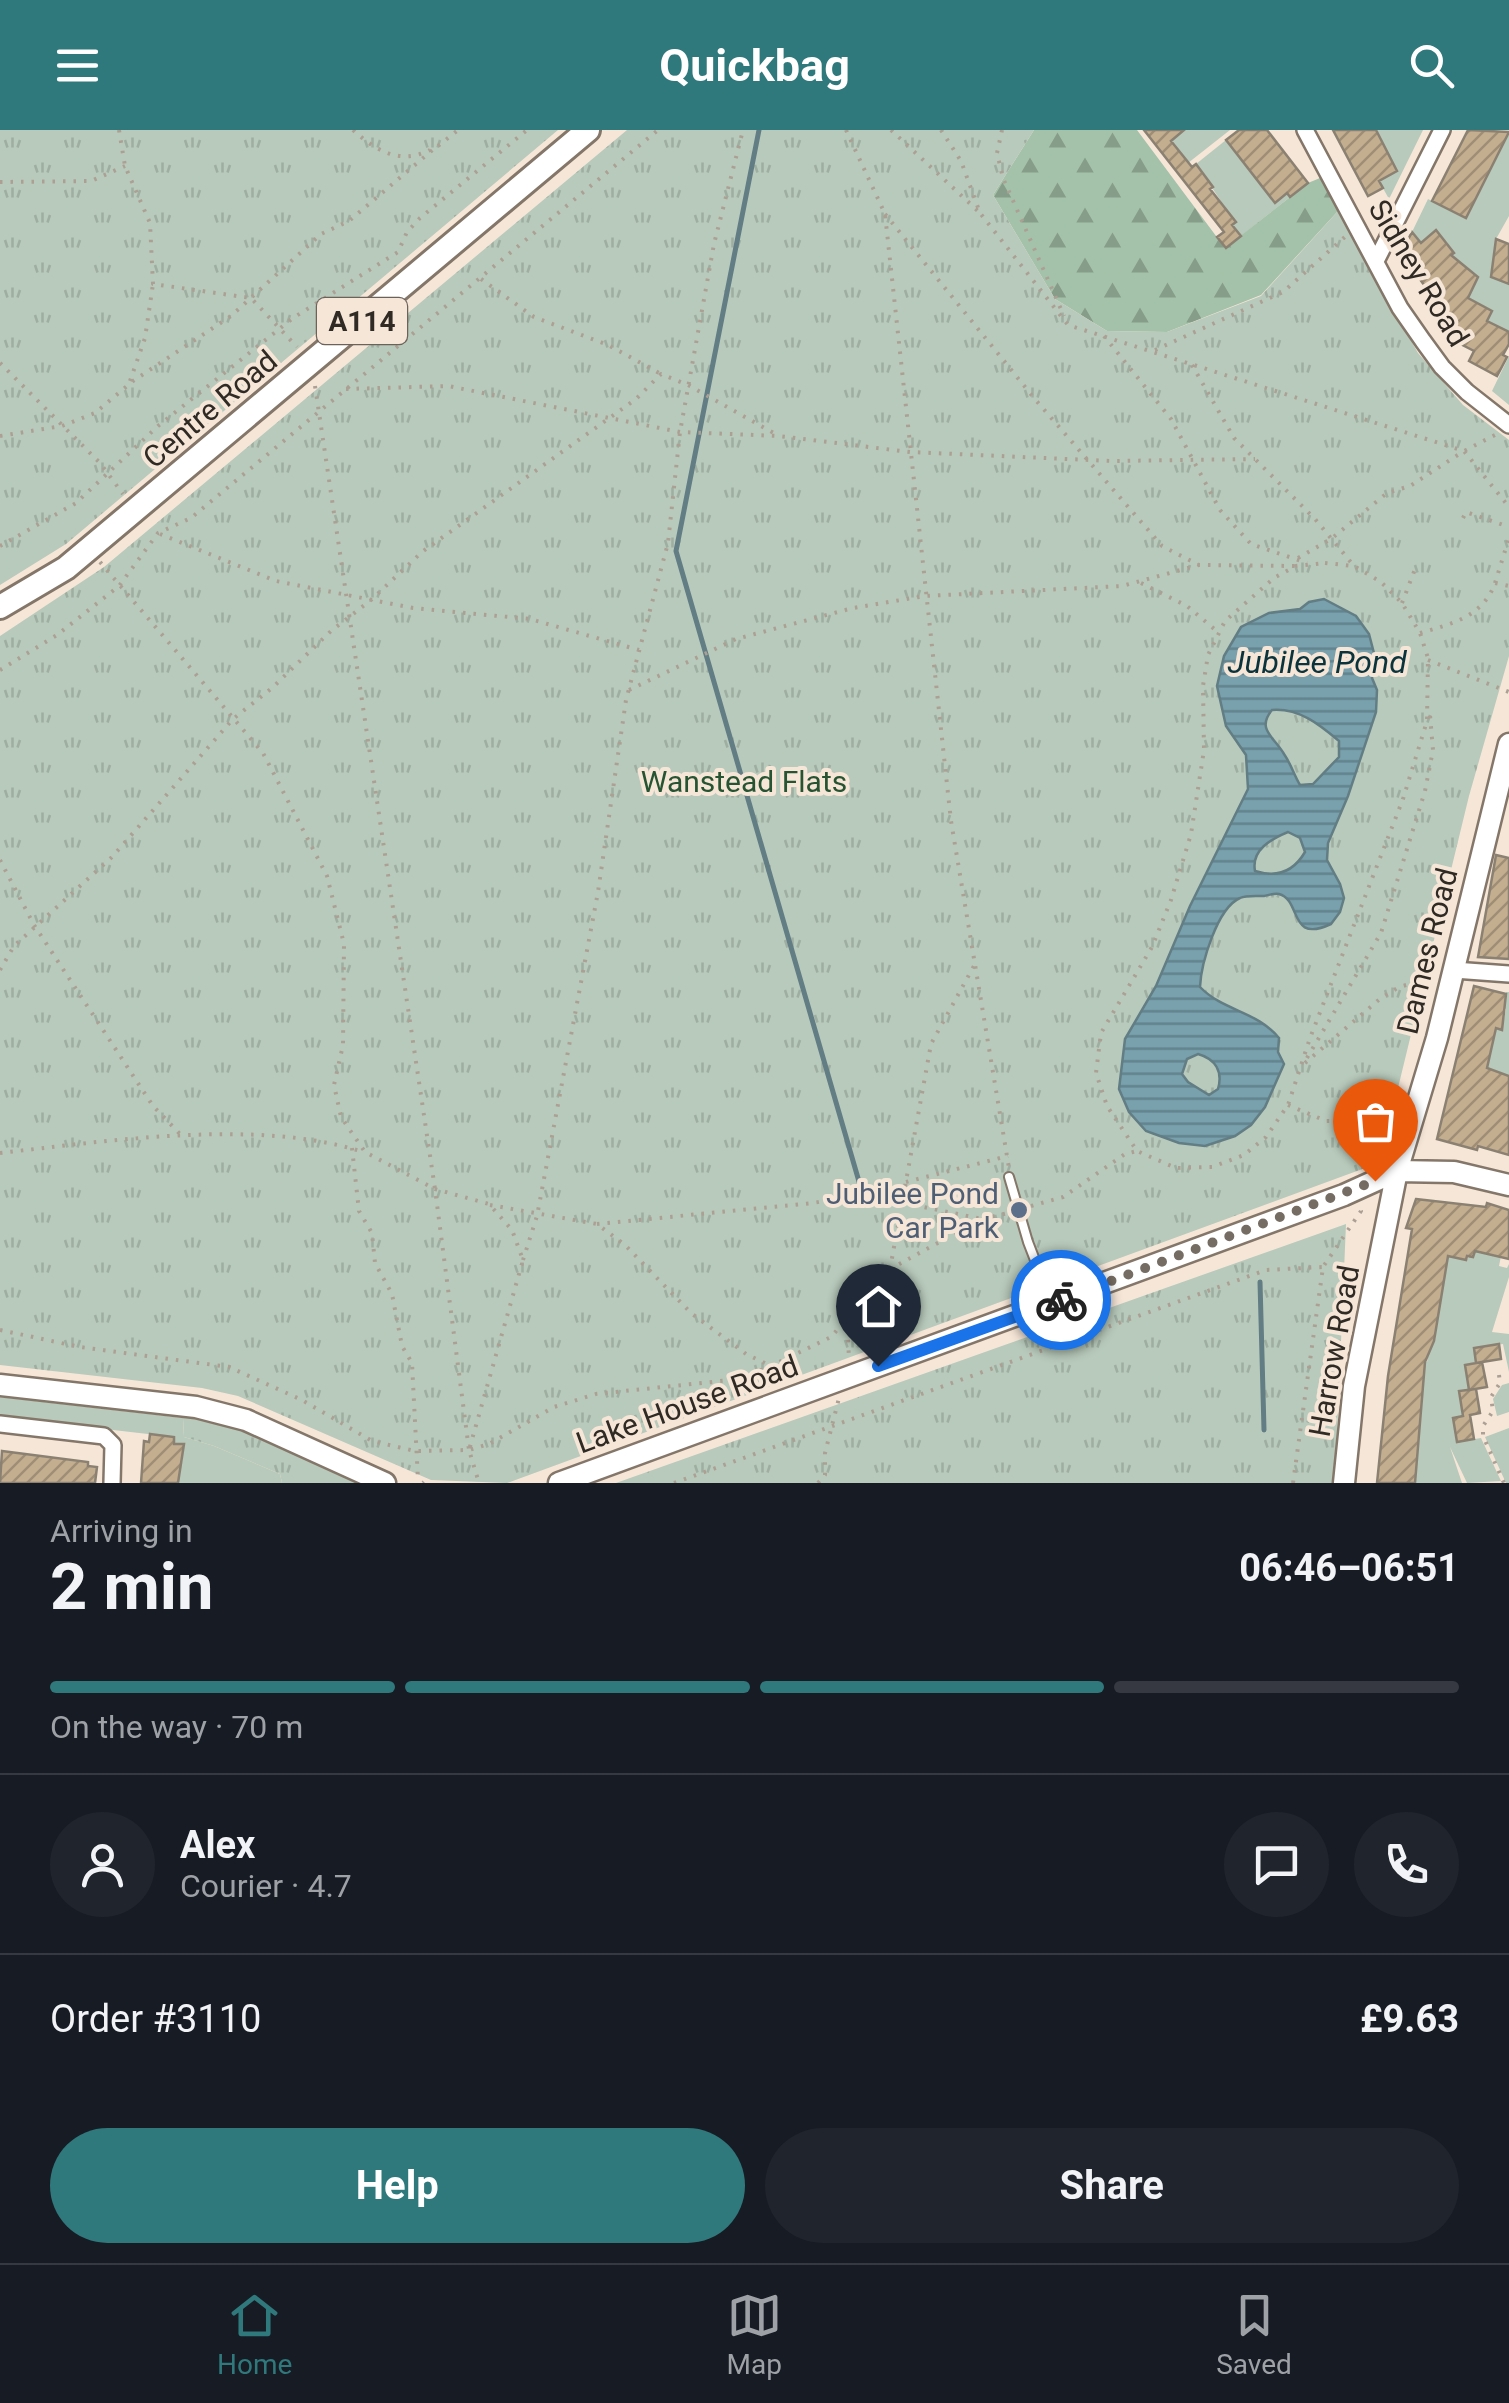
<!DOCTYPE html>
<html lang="en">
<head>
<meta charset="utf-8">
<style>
	:root { --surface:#171b24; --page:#20242c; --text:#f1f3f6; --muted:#9ea1a6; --line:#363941; --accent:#2f787c }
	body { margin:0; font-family:Roboto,sans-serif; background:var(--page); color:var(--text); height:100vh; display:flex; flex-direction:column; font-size:38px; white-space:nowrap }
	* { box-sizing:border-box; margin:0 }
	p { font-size:32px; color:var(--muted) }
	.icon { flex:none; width:55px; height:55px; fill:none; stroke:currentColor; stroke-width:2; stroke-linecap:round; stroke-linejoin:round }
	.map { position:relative; height:1353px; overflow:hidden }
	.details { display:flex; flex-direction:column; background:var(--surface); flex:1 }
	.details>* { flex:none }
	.pin { position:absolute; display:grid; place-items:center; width:85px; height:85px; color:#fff; margin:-102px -42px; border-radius:50% 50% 50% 0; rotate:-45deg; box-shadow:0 0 10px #0007 }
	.pin .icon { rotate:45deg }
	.courier { position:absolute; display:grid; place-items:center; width:100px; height:100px; margin:-50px; border:8px solid #1a73e8; border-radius:50%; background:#fff; color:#222; box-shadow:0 2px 12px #0007 }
	.summary em { font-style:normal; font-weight:700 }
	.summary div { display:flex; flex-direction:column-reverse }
	.summary { display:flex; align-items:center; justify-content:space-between; height:170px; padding:0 50px }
	h1 { font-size:65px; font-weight:700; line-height:75px }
	.bar { display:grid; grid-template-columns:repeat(4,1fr); gap:15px 10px; align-content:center; height:120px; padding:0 50px }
	.bar i { height:12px; border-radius:8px; background:var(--line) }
	.bar .current { background:var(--accent) }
	.bar p { grid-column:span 4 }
	.line { display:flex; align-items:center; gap:25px; padding:0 50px; border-top:2px solid var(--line) }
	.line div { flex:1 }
	.round { display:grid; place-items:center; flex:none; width:105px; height:105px; border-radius:52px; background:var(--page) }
	.button { display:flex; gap:20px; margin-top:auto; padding:20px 50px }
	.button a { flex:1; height:115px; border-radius:60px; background:var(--accent); color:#fff; font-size:40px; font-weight:700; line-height:115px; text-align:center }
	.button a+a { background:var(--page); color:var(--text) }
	header { display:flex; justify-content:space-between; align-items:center; height:130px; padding:0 50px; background:var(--accent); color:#fff; font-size:45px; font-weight:700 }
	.tabs { display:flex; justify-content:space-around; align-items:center; height:140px; border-top:2px solid var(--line); background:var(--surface); font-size:28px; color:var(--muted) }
	.tabs a { display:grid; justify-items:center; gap:5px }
	.tabs .current { color:var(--accent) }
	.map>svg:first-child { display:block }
	.green { fill:#b8cabb }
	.forest { fill:url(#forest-firs) }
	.park { fill:url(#park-tufts) }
	.water { fill:url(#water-rules); stroke:#627d84; stroke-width:2.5; fill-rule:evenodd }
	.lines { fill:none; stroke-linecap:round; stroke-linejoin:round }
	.stream { stroke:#627d84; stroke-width:5 }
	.building { fill:url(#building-hatch); stroke:#8b8172; stroke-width:2.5 }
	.lane-casing { stroke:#84776a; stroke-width:12 }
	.street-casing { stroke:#84776a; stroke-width:20 }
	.secondary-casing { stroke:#84776a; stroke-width:25 }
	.primary-casing { stroke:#84776a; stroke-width:28 }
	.path { stroke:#aca095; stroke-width:4; stroke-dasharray:2.5 8; stroke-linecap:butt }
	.lane { stroke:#fff; stroke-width:8 }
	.street { stroke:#fff; stroke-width:15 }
	.secondary { stroke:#fff; stroke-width:20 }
	.primary { stroke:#fff; stroke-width:22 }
	.done { stroke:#756c63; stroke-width:10; stroke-dasharray:0 18 }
	.route { stroke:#1a73e8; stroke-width:12 }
	.service-dot { fill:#5c6f8a; stroke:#f6e6d8; stroke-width:4 }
	.labels { text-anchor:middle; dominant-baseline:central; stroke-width:8; stroke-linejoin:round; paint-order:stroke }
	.shield { fill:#f6e6d8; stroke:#6b625a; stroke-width:2.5 }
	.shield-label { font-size:28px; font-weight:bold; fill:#2f2a24 }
	.street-label { font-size:30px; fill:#2f2a24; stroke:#f6e6d8 }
	.park-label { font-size:30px; fill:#265432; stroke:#f6e6d8 }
	.service-label { font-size:30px; fill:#4e5e75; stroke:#f6e6d8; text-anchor:end }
	.water-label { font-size:32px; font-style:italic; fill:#0a333c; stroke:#f6e6d8 }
</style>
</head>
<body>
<header><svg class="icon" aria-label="menu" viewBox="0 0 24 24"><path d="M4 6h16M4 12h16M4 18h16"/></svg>Quickbag<svg class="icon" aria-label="search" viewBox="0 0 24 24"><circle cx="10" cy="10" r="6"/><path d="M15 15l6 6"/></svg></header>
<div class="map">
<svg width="1509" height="1353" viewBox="0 0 1509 1353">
	<defs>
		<pattern id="forest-firs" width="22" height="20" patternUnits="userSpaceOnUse" patternTransform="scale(2.5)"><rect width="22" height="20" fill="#a4c2a9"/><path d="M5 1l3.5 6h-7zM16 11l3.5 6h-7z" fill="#869e89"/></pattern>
		<pattern id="park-tufts" width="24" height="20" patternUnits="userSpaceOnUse" patternTransform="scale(2.5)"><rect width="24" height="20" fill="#b8cabb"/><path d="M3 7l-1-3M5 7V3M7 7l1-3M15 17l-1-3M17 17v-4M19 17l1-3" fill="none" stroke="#9eaea1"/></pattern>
		<pattern id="water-rules" width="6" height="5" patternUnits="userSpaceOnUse" patternTransform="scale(2.5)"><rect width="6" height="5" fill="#78a1ad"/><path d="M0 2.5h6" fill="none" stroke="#63838d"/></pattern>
		<pattern id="building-hatch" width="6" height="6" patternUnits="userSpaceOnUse" patternTransform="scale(2.5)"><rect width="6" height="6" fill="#c3ae90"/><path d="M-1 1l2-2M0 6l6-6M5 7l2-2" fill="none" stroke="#9f8e75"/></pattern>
	</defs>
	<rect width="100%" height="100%" fill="#f6e6d8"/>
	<path class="green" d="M1184 0H1230L1188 33 1171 11Z
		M1376 0H1423L1389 69 1379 51 1397 41Z
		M1492 0 1509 2V86L1496 109 1491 147 1509 154V202L1457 190 1478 147 1439 136 1454 123 1436 101 1421 113 1412 102 1428 69 1466 88Z
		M1226 10 1240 28 1259 25 1246 36 1258 51 1276 48 1263 58 1275 73 1287 63 1290 67 1241 106 1232 95 1235 92 1196 34Z
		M1509 226V275L1492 261Z
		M1506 862H1509V946L1486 938 1487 896 1502 899 1506 879 1492 875 1503 874Z
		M1448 1117 1466 1130 1475 1121 1501 1126 1499 1136 1507 1138 1509 1134V1147L1492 1202 1509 1204V1242L1503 1214 1474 1218 1476 1233 1469 1260 1459 1262 1463 1286 1453 1288 1457 1312 1481 1308 1501 1351 1467 1353 1450 1317 1462 1353H1405L1416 1332 1417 1312 1419 1311 1423 1262 1414 1230 1427 1232 1430 1218 1417 1208 1435 1210 1436 1203 1433 1202Z
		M1509 1253V1282L1497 1286 1493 1269 1502 1255Z
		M0 1267 183 1288 184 1307 214 1316 280 1344 282 1353H178L179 1345 172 1332H182L184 1315 174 1313V1307L0 1287Z
		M1509 1298V1353H1506L1485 1307Z"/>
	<path class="forest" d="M1034 0H1137L1225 118 1308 53 1320 48 1338 81 1261 165 1167 202 1107 201 1055 169 993 65Z"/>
	<path class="park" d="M0 0H558L66 414 0 455Z
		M627 0H1034L993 65 1055 169 1107 201 1167 202 1261 166 1338 81 1418 223 1463 275 1509 310V526L1469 666 1398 958 1388 1024 1376 1034 507 1353 431 1350 238 1266 202 1258 0 1235V506L104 437Z
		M1346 1094 1335 1353H616Z
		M183 1288C245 1290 303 1328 358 1353H282L280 1344 214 1316 184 1307Z"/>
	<path class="water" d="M1324 469 1356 486 1369 504 1375 527 1372 548 1377 560 1376 582 1348 666 1328 713 1327 730 1340 754 1344 768 1340 782 1331 794C1288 814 1302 770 1279 764 1274 763 1269 765 1264 766 1257 766 1246 765 1240 768 1217 778 1201 834 1200 857 1223 881 1257 881 1279 908L1278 922 1284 934 1265 977 1251 995 1235 1006 1205 1016 1179 1013 1146 1001 1129 982 1119 959 1125 909 1156 856 1190 776 1248 659 1246 625 1226 596 1217 556 1224 526 1241 497 1269 483 1300 479 1309 472ZM1272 580C1299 578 1319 594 1339 611V627L1313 654 1300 655C1294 645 1291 634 1284 624 1274 607 1256 599 1272 580ZM1288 702 1300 708 1305 722C1294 741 1277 748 1255 741 1251 720 1271 709 1288 702ZM1198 924C1216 929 1223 942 1218 959L1209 965 1188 952 1182 944 1187 929Z"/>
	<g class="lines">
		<path class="stream" d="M759 0 676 421 860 1055
			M1260 1152 1264 1300"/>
	</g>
	<path class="building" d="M1144 0H1184L1171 11 1192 37 1196 34 1213 57 1210 59 1236 92 1232 95 1241 106 1226 118 1217 107 1224 102Z
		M1239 0H1267L1308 53 1290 67 1287 63 1275 73 1226 10Z
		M1333 0H1376L1397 41 1379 51 1383 58 1368 66Z
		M1468 0 1509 2 1466 88 1432 71Z
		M1436 100 1454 123 1451 125 1478 147 1468 168 1492 181 1487 191 1509 202V214L1503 225 1507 227 1497 246 1469 231 1474 221 1447 207 1438 195 1445 184 1401 123 1412 102 1421 113Z
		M1496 109 1509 114V154L1491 147Z
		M1496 725 1509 728V829L1478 827Z
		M1474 856 1506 864 1502 900 1496 898 1487 938 1509 946V1025L1478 1016 1477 1020 1437 1009Z
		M1416 1069 1486 1077 1487 1073 1509 1080V1129L1475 1121 1473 1127 1467 1126 1466 1130 1448 1126 1434 1211 1425 1232 1415 1353H1377L1388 1246 1412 1099 1406 1098Z
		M1499 1214 1501 1229 1476 1233 1474 1218Z
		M1482 1232 1487 1257 1469 1260 1465 1235Z
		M1476 1259 1480 1283 1470 1285 1474 1309 1457 1312 1453 1288 1463 1286 1459 1261Z
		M150 1304 174 1307V1314H184L178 1353H141L144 1311 149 1312Z
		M2 1321 88 1332V1336L97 1337 95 1353H0Z"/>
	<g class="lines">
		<defs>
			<path id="lane" d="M1009 1047 1028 1112 1050 1169"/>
			<path id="street" d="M1305 0 1400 178 1423 211 1442 237 1467 262 1509 295
				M1376 131 1442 0
				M1454 840 1509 844
				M0 1294 104 1306 113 1315 112 1353"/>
			<path id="secondary" d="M0 1255 196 1277 246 1290 385 1353
				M559 1353 1344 1065 1397 1041 1454 1042 1509 1055
				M1344 1353 1354 1256 1397 1041 1437 908 1509 614"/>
			<path id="primary" d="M0 477 66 438 588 0"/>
		</defs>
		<use href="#lane" class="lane-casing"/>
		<use href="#street" class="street-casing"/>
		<use href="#secondary" class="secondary-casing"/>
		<use href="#primary" class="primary-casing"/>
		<path class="path" d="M119 0 125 36 150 93 153 154 251 168 297 217
			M353 0C376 21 400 35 430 20
			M846 0 885 84 951 691 1009 1038
			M891 0 979 82
			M941 0 961 31 980 83 1068 195 1464 321 1495 305
			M1002 0 997 23 1003 48 1064 186
			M438 16 458 0
			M0 52 91 51 125 36
			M885 84 1034 268 1162 416 1199 435 1295 436
			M481 149 534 187 608 215 661 244
			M1104 206 1171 289 1220 380 1251 414 1307 433
			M1155 220 1283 162 1346 106
			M0 233 100 333 123 364
			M1192 235 1234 308 1315 389 1354 436
			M130 251 145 208 153 154
			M315 256 435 1059 469 1320
			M346 259 448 256 680 302 779 306 910 322 1112 331 1255 329
			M0 306 62 296 95 283 133 251 231 186 321 104 349 91 436 17
			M1463 388 1466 382 1509 397
			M160 404 276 451 413 478 530 489 639 520
			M0 416 76 373 158 296 293 188 398 122 407 102 420 88 527 0
			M1298 428 1331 409 1387 363 1410 356 1464 321 1509 377
			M100 432 263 623 327 746 344 814 343 915 334 955 341 987 365 1022 435 1059 489 1074 512 1100 523 1130 469 1320 479 1353
			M1325 433 1354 436 1381 452 1402 473 1420 503 1428 528 1427 591 1403 669 1310 908 1288 975 1266 1007 1244 1025 1212 1037 1176 1038 1137 1021 1107 976 1096 943 1101 903 1152 817 1171 770 1191 704 1204 620 1203 556 1208 525 1225 491 1274 448 1296 436Z
			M1141 453 1187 476 1219 503
			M1495 453 1509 408
			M1402 473 1417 434
			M1420 503C1451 494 1483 487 1495 453L1509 456
			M1428 530 1509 562
			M0 540 57 505 119 456 158 403 191 388 658 0
			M629 560 736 509 853 478 925 466 1122 456 1199 435
			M0 730 34 795 153 976 181 1005
			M0 840 14 816 112 727 233 589 272 558 331 501 371 470 422 422 636 269 661 244 688 255 779 306
			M1307 928 1381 803 1425 661 1433 620 1430 585
			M1305 933 1381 868 1399 857 1432 848
			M1288 975 1326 991 1394 990
			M352 1018 359 1081 372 1103 375 1133 392 1164 402 1216 412 1233 418 1350
			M0 1023C108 1011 259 988 363 1022
			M906 1052 1008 1026
			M904 1073 982 1089
			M490 1075 597 1094 625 1115 691 1183 746 1224 771 1236
			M1031 1076 1063 1067 1125 1024 1137 1021
			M597 1094 813 1073 856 1065 904 1064
			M523 1130 537 1086 598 762 626 570 668 413 680 302 714 114 743 0
			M890 1139 931 914 975 834
			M847 1189 849 1229
			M0 1200 80 1217 229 1237 302 1270 372 1311 415 1321 469 1320 489 1314 554 1277 596 1264 740 1249 771 1236 831 1207 890 1139 982 1089 1008 1083
			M1499 1245 1500 1253 1491 1267 1493 1281 1483 1296V1306L1504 1353
			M423 1353 424 1352
			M674 1353 1266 1140 1323 1137
			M818 1353 825 1345V1323L839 1268
			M1293 1353 1323 1137 1361 1081 1359 1077"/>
		<use href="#lane" class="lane"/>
		<use href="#street" class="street"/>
		<use href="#secondary" class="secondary"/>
		<use href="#primary" class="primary"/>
	</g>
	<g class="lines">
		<path class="done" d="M1061 1170 1375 1051"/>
		<path class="route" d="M878 1236 1061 1170"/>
	</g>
	<circle class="service-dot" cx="1019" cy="1080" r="10"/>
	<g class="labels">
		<rect class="shield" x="317" y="168" width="90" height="46" rx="8"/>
		<g class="shield-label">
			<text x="362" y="191">A114</text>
		</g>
		<g class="street-label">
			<text transform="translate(1419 143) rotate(59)">Sidney Road</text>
			<text transform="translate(210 279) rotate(-40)">Centre Road</text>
			<text transform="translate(1427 821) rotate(-76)">Dames Road</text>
			<text transform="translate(1334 1221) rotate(-80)">Harrow Road</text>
			<text transform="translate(687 1274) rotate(-20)">Lake House Road</text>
		</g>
		<g class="park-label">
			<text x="744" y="651">Wanstead Flats</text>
		</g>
		<g class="service-label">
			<text x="999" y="1063">Jubilee Pond<tspan x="999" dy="34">Car Park</tspan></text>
		</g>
		<g class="water-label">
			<text x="1317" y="532">Jubilee Pond</text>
		</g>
	</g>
</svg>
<div class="pin" style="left:1375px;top:1051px;background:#ea580c"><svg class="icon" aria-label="bag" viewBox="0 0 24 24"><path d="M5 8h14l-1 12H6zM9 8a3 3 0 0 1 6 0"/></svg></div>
<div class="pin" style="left:878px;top:1236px;background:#1f2937"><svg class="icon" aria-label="home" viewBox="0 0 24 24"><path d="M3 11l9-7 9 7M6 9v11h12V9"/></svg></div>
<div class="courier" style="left:1061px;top:1170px"><svg class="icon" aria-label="bike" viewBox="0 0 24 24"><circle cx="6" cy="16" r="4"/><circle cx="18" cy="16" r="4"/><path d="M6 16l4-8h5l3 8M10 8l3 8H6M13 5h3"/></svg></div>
</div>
<section class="details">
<div class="summary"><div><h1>2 min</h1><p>Arriving in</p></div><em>06:46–06:51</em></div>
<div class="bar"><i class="current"></i><i class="current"></i><i class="current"></i><i></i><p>On the way · 70 m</p></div>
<div class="line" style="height:180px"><a class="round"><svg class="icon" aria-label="person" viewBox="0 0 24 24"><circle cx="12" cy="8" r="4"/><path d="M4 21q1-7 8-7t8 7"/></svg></a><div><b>Alex</b><p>Courier · 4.7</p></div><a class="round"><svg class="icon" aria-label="chat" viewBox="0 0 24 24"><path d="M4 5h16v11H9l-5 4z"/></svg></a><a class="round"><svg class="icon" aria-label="phone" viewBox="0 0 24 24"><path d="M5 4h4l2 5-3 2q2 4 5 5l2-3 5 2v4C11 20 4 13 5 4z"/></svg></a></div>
<div class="line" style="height:130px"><div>Order #3110</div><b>£9.63</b></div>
<div class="button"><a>Help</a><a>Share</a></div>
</section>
<nav class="tabs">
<a class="current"><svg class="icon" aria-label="home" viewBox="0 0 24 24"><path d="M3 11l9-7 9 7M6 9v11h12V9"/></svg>Home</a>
<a><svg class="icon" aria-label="map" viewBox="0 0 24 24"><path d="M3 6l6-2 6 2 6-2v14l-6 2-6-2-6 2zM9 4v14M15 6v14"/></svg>Map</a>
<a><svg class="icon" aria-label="saved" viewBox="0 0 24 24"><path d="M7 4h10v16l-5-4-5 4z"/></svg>Saved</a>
</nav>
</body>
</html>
